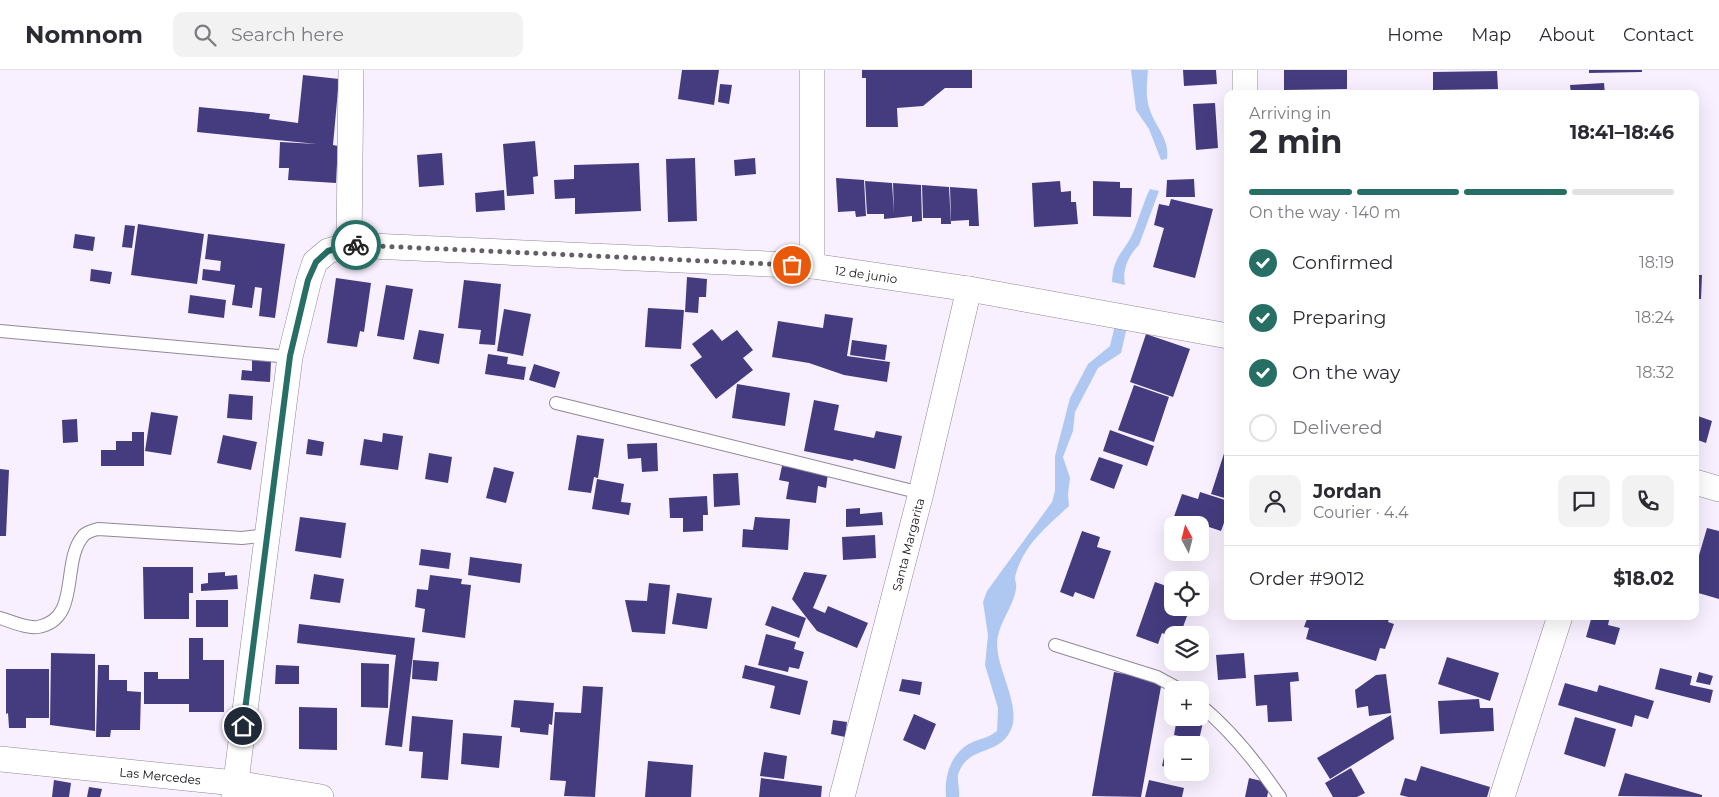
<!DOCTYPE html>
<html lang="en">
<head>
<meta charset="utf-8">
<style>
	:root { --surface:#fff; --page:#f2f2f3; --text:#2b2b33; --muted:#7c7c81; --line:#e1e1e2; --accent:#276e64 }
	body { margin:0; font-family:Montserrat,sans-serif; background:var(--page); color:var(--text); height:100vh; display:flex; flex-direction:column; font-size:19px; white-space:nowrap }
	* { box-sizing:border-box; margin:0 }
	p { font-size:16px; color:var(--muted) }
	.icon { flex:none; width:28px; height:28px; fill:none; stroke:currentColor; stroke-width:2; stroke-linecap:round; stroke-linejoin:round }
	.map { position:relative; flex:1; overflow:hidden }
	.sheet { position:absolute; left:1224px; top:20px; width:475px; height:530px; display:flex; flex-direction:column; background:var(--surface); border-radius:10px; box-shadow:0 5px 20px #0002 }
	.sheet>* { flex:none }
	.needle { width:32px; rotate:353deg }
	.buttons { position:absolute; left:1164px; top:446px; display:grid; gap:10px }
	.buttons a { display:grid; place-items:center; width:45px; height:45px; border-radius:10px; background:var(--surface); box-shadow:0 5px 20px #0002; font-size:25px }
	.pin { position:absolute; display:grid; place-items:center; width:42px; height:42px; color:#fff; margin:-21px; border:2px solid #fff; border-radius:50%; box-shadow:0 1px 5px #0007 }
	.courier { position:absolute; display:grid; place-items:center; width:50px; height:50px; margin:-25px; border:4px solid #276e64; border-radius:50%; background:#fff; color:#222; box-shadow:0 1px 6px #0007 }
	.head em { font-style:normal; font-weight:700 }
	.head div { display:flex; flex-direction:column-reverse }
	.head { display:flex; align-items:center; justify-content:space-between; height:85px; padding:0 25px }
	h1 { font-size:32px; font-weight:700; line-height:38px }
	.bar { display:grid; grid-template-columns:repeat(4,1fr); gap:8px 5px; align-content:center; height:60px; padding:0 25px }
	.bar i { height:6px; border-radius:4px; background:var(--line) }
	.bar .active { background:var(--accent) }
	.bar p { grid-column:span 4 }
	.line { display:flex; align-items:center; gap:12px; padding:0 25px; border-top:1px solid var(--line) }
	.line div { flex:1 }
	.round { display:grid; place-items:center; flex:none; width:52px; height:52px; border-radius:10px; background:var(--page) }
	ol { padding:0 25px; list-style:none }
	li { display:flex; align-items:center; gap:15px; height:55px }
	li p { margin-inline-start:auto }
	li .icon { padding:5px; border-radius:50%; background:var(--accent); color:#fff; stroke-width:4 }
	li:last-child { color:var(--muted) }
	li i { width:28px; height:28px; border:2px solid var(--line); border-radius:50% }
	header { display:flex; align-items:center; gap:30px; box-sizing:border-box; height:70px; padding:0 25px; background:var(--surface); border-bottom:1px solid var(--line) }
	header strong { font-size:24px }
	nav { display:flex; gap:28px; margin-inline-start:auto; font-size:18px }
	.search { width:350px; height:45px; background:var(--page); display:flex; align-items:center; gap:12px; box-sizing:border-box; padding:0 18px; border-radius:10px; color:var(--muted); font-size:19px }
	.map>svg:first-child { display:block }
	.water { fill:#afc8f2 }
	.building { fill:#453c7f }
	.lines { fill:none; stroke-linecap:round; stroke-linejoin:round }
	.service-casing { stroke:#918797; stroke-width:14 }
	.minor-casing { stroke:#918797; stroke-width:26 }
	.service { stroke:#fff; stroke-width:12 }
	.minor { stroke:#fff; stroke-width:25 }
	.done { stroke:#645e67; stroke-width:5; stroke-dasharray:0 9 }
	.route { stroke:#276e64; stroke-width:6 }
	.labels { text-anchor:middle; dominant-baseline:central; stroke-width:5; stroke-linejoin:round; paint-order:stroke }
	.street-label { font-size:12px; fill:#130f15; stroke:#fff }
</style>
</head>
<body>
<header>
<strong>Nomnom</strong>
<div class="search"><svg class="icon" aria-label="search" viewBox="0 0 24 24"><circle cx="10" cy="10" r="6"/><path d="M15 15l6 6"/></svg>Search here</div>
<nav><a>Home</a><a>Map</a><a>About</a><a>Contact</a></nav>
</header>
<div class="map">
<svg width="1719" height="727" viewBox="0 0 1719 727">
	<rect width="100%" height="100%" fill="#f9f0ff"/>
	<path class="water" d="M1131 0H1148C1147 14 1145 27 1150 40 1156 58 1170 69 1167 89L1161 90 1149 59 1136 40Z
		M1150 119 1159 121 1139 175C1128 186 1122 200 1125 215L1112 212C1113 186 1123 184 1133 163 1139 149 1143 133 1150 119Z
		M1115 255 1127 257 1121 283 1098 298 1075 342 1073 361 1063 387 1070 408 1068 424 1069 436C1055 449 1034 467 1025 483 1021 489 1016 501 1015 508 1015 511 1017 515 1016 519 1012 542 993 558 998 583 1001 605 1019 636 1012 657 1001 688 968 673 958 705 957 710 960 720 959 727H946C944 704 952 680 975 671 984 668 989 667 997 661L998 638 985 595 988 565 983 532 987 521 1052 432 1055 421V386L1070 328 1088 294 1110 276Z"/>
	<path class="building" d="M682 0H719L714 35 678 29Z
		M862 0H972V18H945L923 36 897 38 898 57H866V8H862Z
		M1183 0H1216L1217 14 1184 16Z
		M1284 0H1347V19L1284 20Z
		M1589 0H1642V2L1589 3Z
		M1497 1 1498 19 1433 20V2Z
		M303 5 339 9 333 75 338 76 336 113 288 110 289 98H279L280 72 317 74 197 62 199 37 270 44 269 49 298 53Z
		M1604 13 1605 24H1571L1570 15Z
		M720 14 732 15 729 34 718 32Z
		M1215 33 1218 78 1196 80 1193 34Z
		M535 71 538 106 533 107 534 124 507 126 503 74Z
		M442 83 444 115 419 117 417 85Z
		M695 88 697 151 668 152 666 89Z
		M755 88 756 104 735 106 734 90Z
		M639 93 641 141 575 144V128L555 129 554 110 574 109V95Z
		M836 108 864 110 866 146 856 147 855 141 838 142Z
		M1194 109 1195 127H1166L1167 110Z
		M865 111 892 113 894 143 893 113 921 115 922 151 912 152V146L884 149V144H867Z
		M1060 111 1061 122 1071 121V132H1076L1078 154 1034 157 1032 113Z
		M1093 111 1120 112V118H1132L1131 147 1093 146Z
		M922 115 949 117 951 154H941V148H923Z
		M950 117 977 119 979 156H969V150L951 151Z
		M504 120 505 140 476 142 475 123Z
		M1171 129 1213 139 1195 208 1153 197 1164 158 1154 155 1159 134 1169 136Z
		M138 154 204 164 197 214 131 205Z
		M125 155 135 156 132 178 122 177Z
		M75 164 95 167 93 181 73 178Z
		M208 164 285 174 275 248 259 246 262 218 255 217 252 238 232 235 235 215 202 210 203 199 220 201 221 191 205 189Z
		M91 199 112 202 110 214 90 211Z
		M1695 205H1702L1701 229H1695Z
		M687 207 707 209 706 227H699L698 243 685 242Z
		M336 208 371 213 364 262 360 261 357 277 327 273Z
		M464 210 501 214 495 275 479 274 481 260 458 258Z
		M386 215 413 219 404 270 377 266Z
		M190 225 226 230 224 248 188 243Z
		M648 238 684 240 681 279 645 277Z
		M504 239 531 244 523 286 497 281Z
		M825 244 853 248 847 286 890 292 887 312 844 305 809 293 772 287 778 251 823 258Z
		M712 259 722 271 737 260 753 280 743 288 753 300 716 329 690 295 702 287 692 274Z
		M419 260 444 264 439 294 413 289Z
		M1146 264 1190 279 1173 327 1130 312Z
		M852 270 887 275 885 290 850 285Z
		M488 284 508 287 507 294 526 297 524 310 485 304Z
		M252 290 271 291 270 312 241 310 242 300 252 301Z
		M534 294 560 302 555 318 529 310Z
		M737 314 790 323 785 356 732 348Z
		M1134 315 1169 327 1154 372 1118 360Z
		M229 324 253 326 252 350 227 348Z
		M814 330 839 335 834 360 874 368 876 361 902 366 895 399 854 389 853 391 804 381Z
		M151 342 178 346 171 385 145 381Z
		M1695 345 1712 351 1706 373 1695 369Z
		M77 349 78 372 63 373 62 350Z
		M1110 360 1154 376 1147 396 1103 381Z
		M132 362H144V396H101V380H116V371H132Z
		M383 363 403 366 398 400 360 395 364 369 382 372Z
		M223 365 257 372 251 400 217 393Z
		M577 365 604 369 598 408 594 407 591 423 568 420Z
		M308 369 324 372 322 386 306 384Z
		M1228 371V429L1211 424Z
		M657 373 658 401 642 402 641 388 628 389 627 374Z
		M429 383 452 387 448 413 425 409Z
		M1099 387 1123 395 1114 419 1090 410Z
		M782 396 828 403 826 418 818 416 816 433 786 429 789 412 779 410Z
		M494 397 514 402 506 433 486 428Z
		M0 399 9 400 6 466H0Z
		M738 403 740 435 714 437 713 404Z
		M597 409 624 414 621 432 631 433 629 445 592 439Z
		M1200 422 1228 431V442L1221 461 1209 457 1204 469 1200 467V455H1171L1182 424 1198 429Z
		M707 426 708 445H703V461L683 462V448H670L669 428Z
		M860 438V444L882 442 883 455 846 457V439Z
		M300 447 346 453 341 488 295 481Z
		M755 447 790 449 788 480 742 477 743 459 753 460Z
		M1707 458 1719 461V529L1695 522V499Z
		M1082 461 1100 467 1097 477 1111 481 1094 529 1075 522 1073 527 1060 522Z
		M875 465 876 488 843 490 842 467Z
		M421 479 451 483 449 499 419 495Z
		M470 487 522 494 520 513 468 505Z
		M143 497H193V523H189V549H144Z
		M225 502V506L237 505 238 519 201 521V514L208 513V503Z
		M804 502 827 505 813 538 825 543 828 536 868 553 857 578 817 561 792 529Z
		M314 504 344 509 340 533 310 529Z
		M430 505 462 509 461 514 471 515 465 568 422 562 425 539 415 537 417 519 428 520Z
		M1155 512 1172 518V538H1190L1180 565H1172V567L1162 563 1158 574 1136 566Z
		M649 513 670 515 665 564 632 562 625 530 647 531Z
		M677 523 712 528 707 559 672 554Z
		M196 530H228V557H196Z
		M772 536 806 548 799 568 765 555Z
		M1308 546H1390L1388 552 1394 554 1385 579 1380 578 1376 591 1306 569 1309 558 1304 557Z
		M1592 546H1610L1608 555 1620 558 1615 575 1586 567Z
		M299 554 415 568 402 677 385 675 396 585 297 573Z
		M766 564 796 572 794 579 804 582 799 599 789 597 788 602 758 595Z
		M189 568H203V590H224V642H189V634H144V602H158V609H189Z
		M51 583 95 584V661L50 655Z
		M1244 583 1246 608 1218 610 1216 585Z
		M1447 587 1499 603 1490 631 1438 614Z
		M413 590 439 592 437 611 412 609Z
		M361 593 389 594 388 638 361 637Z
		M98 595H109V610H127V621L141 622 140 660H111L110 667H96Z
		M276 595 299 596V614H275Z
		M745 595 808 611 800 645 770 638 775 616 742 608Z
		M1660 598 1692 606 1690 615 1713 620 1710 633 1655 619Z
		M6 599H49V648H26V658H9L8 643 6 644Z
		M1114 602 1162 611 1141 727 1092 726Z
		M1298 602 1299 611 1290 612 1292 651 1268 652 1267 635 1256 636 1254 605Z
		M1699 602 1713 606 1710 615 1696 612Z
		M1386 604 1391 643 1369 646 1368 636 1357 638 1355 620 1376 605Z
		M902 609 922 612 920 625 899 621Z
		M1565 613 1597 622 1599 615 1654 631 1648 649 1635 645 1632 657 1558 635Z
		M583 616 603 617 595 727 564 726 566 711 550 710 555 642 581 643Z
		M1479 629 1480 638H1493L1494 661 1440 664 1438 631Z
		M514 630 554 633 552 655 549 654 548 665 520 662V658L511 657Z
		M299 637 337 638V680L299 679Z
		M914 644 936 654 925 680 903 670Z
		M1391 645 1394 669 1330 709 1317 688Z
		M412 646 453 650 448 710 421 708 423 682 409 681Z
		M1200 647 1204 648 1199 670 1174 665 1177 648Z
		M1575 647 1616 659 1605 697 1564 684Z
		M833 650 847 652 845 667 831 664Z
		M463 663 502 666 499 698 461 694Z
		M1168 670 1186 674 1172 675V698L1162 696Z
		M764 682 787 686 784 709 760 706Z
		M648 691 693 695 691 727H645Z
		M1421 696 1490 717 1487 727H1408L1400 725 1405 708 1416 711Z
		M1351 698 1365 723 1357 727H1333L1325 713Z
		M1625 703 1702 725V727L1618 726Z
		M761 708 822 716 821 727H759Z
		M1249 708 1270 713 1267 727H1245Z
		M54 710 71 713 69 727H52Z
		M1149 710 1184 718 1182 727H1145Z
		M89 717 102 719 100 727H87Z"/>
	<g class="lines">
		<defs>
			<path id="service" d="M0 261 290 287
				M556 333 921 423
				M0 548C10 551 28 559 38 557 82 549 60 491 84 465 87 462 94 460 98 459L242 468 268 465
				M1055 575 1157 607 1181 620
				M1200 635C1232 661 1257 693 1280 727"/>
			<g id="minor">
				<path d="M812 0V196"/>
				<path d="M1245 24V0"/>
				<path d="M349 175 351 0"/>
				<path d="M1695 412 1719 419"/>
				<path id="s1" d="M0 689 235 713 321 727"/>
				<path id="s2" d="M234 727 290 287 309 210 315 192 328 181 349 175 812 196 969 219 1228 266"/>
				<path id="s3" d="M842 727 921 423 969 219"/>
				<path d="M1502 727 1560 546"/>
			</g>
		</defs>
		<use href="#service" class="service-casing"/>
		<use href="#minor" class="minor-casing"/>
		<use href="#service" class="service"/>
		<use href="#minor" class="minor"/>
	</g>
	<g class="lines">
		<path class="done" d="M356 175 792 195"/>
		<path class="route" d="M243 656 290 286 308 210 316 192 328 181 349 175H356"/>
	</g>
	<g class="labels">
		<g class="street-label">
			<text stroke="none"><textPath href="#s2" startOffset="1099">12 de junio</textPath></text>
			<text stroke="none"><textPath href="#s3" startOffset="261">Santa Margarita</textPath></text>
			<text stroke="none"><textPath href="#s1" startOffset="161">Las Mercedes</textPath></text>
		</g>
	</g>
</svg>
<div class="buttons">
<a><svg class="needle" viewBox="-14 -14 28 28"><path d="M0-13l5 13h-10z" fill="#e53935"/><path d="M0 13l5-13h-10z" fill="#7c7c81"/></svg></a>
<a><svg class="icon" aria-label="locate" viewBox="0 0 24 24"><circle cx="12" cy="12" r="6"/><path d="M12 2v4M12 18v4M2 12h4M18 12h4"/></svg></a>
<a><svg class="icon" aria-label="layers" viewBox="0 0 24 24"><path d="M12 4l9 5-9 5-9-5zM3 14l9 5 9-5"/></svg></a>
<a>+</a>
<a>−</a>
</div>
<div class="pin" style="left:792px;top:195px;background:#ea580c"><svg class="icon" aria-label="bag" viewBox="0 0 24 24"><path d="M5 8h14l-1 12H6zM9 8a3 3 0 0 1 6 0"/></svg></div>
<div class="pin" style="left:243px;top:656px;background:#1f2937"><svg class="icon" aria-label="home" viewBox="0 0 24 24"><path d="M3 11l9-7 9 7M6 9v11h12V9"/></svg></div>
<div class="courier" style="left:356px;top:175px"><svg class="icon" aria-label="bike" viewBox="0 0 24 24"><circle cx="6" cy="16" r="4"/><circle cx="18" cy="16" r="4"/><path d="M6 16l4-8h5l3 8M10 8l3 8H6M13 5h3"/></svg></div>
<section class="sheet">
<div class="head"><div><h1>2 min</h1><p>Arriving in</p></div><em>18:41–18:46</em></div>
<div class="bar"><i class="active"></i><i class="active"></i><i class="active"></i><i></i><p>On the way · 140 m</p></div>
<ol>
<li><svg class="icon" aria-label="check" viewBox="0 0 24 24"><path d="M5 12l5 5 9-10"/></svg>Confirmed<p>18:19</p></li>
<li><svg class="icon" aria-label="check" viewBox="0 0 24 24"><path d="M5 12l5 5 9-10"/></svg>Preparing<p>18:24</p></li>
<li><svg class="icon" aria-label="check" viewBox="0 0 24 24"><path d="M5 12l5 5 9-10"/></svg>On the way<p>18:32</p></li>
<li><i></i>Delivered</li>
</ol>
<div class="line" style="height:90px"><a class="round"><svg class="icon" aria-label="person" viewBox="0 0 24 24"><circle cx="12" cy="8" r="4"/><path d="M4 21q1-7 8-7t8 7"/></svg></a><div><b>Jordan</b><p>Courier · 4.4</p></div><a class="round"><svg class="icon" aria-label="chat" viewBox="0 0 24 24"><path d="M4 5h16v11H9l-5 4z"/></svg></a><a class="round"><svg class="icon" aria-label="phone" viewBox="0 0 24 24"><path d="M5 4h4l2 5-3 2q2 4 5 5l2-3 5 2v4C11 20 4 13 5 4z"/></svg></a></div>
<div class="line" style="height:65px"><div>Order #9012</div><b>$18.02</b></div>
</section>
</div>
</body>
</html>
